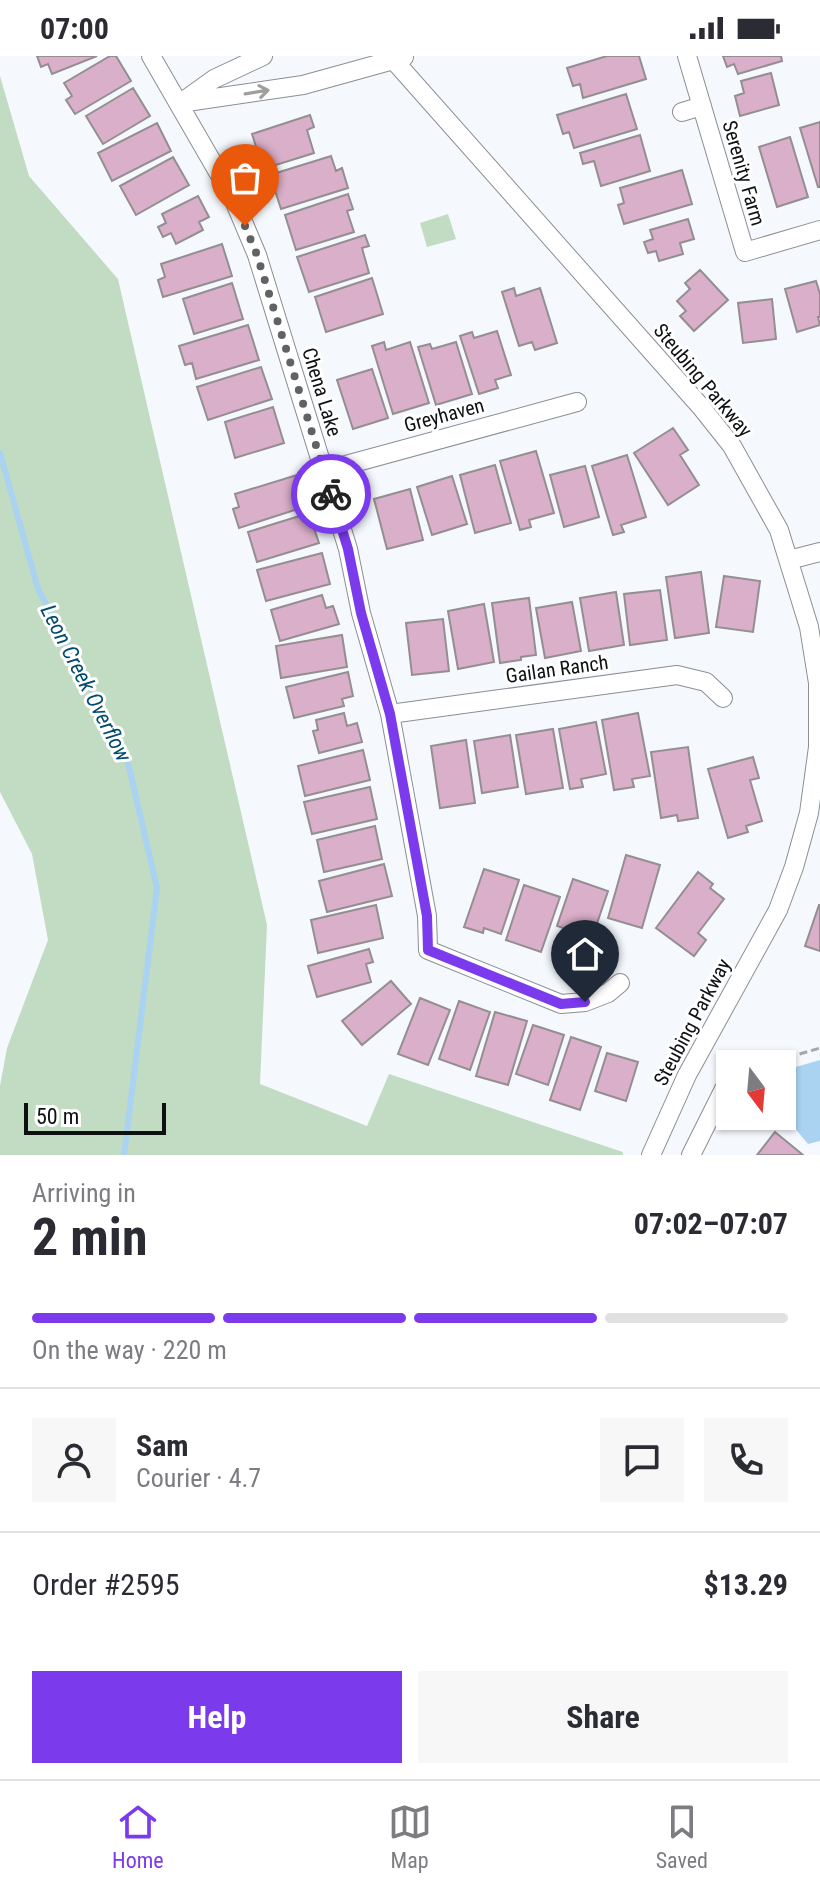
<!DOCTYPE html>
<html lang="en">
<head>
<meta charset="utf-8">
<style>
	:root { --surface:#fff; --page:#f7f7f7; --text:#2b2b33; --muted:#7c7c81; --line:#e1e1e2; --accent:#7c3aed }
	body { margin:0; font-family:"Roboto Condensed",sans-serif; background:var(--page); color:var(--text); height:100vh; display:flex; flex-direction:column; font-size:30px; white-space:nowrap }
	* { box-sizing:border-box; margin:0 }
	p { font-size:26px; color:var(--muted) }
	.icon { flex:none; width:44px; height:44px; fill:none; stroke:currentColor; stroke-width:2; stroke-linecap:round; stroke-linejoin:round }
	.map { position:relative; height:1099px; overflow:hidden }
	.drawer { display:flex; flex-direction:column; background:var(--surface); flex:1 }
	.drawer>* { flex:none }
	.needle { width:52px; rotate:164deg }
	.controls { position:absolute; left:716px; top:994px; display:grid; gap:16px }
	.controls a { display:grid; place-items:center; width:80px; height:80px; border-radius:0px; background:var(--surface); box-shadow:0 2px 6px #0004; font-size:40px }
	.scale { position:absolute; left:24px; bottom:20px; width:142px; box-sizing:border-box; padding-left:8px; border:4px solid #0f1012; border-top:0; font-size:22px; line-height:28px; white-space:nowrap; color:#0f1012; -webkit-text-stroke:6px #fff; paint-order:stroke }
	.pin { position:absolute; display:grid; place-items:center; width:68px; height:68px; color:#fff; margin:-82px -34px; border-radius:50% 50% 50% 0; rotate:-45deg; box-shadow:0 0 8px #0007 }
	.pin .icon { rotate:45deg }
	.courier { position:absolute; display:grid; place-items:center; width:80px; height:80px; margin:-40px; border:6px solid #7c3aed; border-radius:50%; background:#fff; color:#222; box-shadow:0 2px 10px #0007 }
	.overview em { font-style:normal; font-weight:700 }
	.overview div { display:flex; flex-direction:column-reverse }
	.overview { display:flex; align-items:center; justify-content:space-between; height:136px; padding:0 32px }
	h1 { font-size:52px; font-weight:700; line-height:60px }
	.bar { display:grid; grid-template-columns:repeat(4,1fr); gap:12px 8px; align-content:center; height:96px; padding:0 32px }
	.bar i { height:10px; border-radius:6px; background:var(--line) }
	.bar .on { background:var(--accent) }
	.bar p { grid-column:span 4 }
	.line { display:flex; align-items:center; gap:20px; padding:0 32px; border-top:2px solid var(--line) }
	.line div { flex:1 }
	.round { display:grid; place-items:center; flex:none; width:84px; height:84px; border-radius:0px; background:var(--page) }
	.primary-button { display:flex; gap:16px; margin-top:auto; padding:16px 32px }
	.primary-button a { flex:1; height:92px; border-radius:0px; background:var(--accent); color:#fff; font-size:32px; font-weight:700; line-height:92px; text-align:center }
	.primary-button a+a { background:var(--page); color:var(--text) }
	.status { display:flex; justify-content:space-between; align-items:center; height:56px; padding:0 40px; background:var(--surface); direction:ltr }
	.status svg { height:22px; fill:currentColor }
	.dock { display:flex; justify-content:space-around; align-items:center; height:112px; border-top:2px solid var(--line); background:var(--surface); font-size:22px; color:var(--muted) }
	.dock a { display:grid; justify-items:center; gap:4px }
	.dock .on { color:var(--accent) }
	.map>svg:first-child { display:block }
	.green { fill:#c2dbc3 }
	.water { fill:#aad3f1 }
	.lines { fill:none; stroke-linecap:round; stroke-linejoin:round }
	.stream { stroke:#aad3f1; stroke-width:6 }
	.building { fill:#daafc9; stroke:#948e91; stroke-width:2 }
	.minor-casing { stroke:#8b8e93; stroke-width:20 }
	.path { stroke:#a4a7ab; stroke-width:3; stroke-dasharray:8 4; stroke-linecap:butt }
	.minor { stroke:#fff; stroke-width:18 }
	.oneway { stroke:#9f9fa0 }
	.done { stroke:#606265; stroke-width:8; stroke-dasharray:0 14.4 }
	.route { stroke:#7c3aed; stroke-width:10 }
	.labels { text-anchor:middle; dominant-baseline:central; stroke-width:6; stroke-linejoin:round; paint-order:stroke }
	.street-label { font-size:20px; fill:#0f1012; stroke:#fff }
	.water-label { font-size:22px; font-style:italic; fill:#004b71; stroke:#fff }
</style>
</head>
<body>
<div class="status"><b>07:00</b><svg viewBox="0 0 49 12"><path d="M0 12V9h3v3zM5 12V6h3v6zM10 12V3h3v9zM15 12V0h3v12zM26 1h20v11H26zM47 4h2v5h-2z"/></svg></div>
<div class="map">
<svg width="820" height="1099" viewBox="0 0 820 1099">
	<rect width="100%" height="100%" fill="#f5f9fe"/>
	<path class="green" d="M0 20 29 120 118 223 267 869 260 1028 367 1070 389 1018 623 1096V1099H0V1030L7 992 48 884 32 798 0 736Z
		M448 158 456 183 427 191 420 167Z"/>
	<path class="water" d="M820 1004V1085L808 1088 782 1057V1015Z"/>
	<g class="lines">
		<path class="stream" d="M0 397 38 533 126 698 157 832 124 1099"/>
	</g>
	<path class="building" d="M37 0H97L52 18 48 8 41 11Z
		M110 0H116L131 25 75 58 66 44 72 40 64 27Z
		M607 0H639L646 23 583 42 580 28 573 30 567 12Z
		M723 0H781L782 5 738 18 734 8 727 11Z
		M771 17 779 49 740 60 735 40 744 37 741 25Z
		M133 32 150 60 103 88 86 60Z
		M626 38 637 73 574 92 569 76 563 78 557 59Z
		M310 59 314 71 307 74 314 97 263 113 252 78Z
		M820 66V131H818L800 72Z
		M157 67 171 95 112 125 98 97Z
		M640 79 650 115 601 130 594 105 583 108 580 97Z
		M790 81 808 141 777 151 759 91Z
		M331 100 336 115 342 112 348 132 281 153 270 119Z
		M173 101 189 129 136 159 120 130Z
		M682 114 692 148 624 168 618 149 624 147 620 132Z
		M348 138 353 153 347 155 354 176 296 194 285 159Z
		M198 140 209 161 199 166 203 174 176 188 171 177 163 181 158 171 166 167 162 158Z
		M688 163 694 183 680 187 683 198 659 205 656 195 648 197 644 186 653 183 650 174Z
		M365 179 369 190 362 192 369 217 309 236 297 201Z
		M222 188 232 220 163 241 158 224 165 221 161 208Z
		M700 214 728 244 694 275 680 260 686 255 677 245 690 233 685 227Z
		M372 222 383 258 326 276 315 241Z
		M816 225 820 238V261H818L820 269 797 276 785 233Z
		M232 227 243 263 194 278 183 243Z
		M514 232 516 240 540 232 557 287 535 294 532 286 519 290 502 236Z
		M772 243 776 283 743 287 738 247Z
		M248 269 259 304 196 323 192 307 185 309 179 290Z
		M497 275 511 319 495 324 498 332 479 338 460 280 472 276 474 282Z
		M384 286 386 294 410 286 429 347 393 358 372 290Z
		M456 286 472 338 436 349 418 291 430 288 432 293Z
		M261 311 272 343 208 364 197 331Z
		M372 313 388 362 353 373 337 324Z
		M273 351 284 387 235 402 225 366Z
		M673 372 688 394 680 399 699 429 668 449 634 397Z
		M536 395 554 457 529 464 531 471 520 474 500 405Z
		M627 399 646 461 621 469 624 476 613 479 592 410Z
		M495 409 511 467 475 477 460 419Z
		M585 410 599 461 564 471 550 419Z
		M297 419 307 450 239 472 233 453 239 451 235 438Z
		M452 420 467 468 432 479 417 431Z
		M410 433 423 484 387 493 374 443Z
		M309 457 319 487 257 506 248 476Z
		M322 497 330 528 266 545 257 514Z
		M701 516 709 577 675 582 666 521Z
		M724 520 760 525 753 576 716 571Z
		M660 534 667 584 630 589 624 538Z
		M616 536 624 589 589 595 580 542Z
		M322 539 326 552 333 550 339 568 280 585 271 554Z
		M529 542 536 599 521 601V604L500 607 492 547Z
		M572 546 581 595 545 602 536 552Z
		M484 548 494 606 458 613 448 555Z
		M443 563 449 615 412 619 406 567Z
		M342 579 347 611 281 622 276 590Z
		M348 616 353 640 342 643 344 650 294 662 286 631Z
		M344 657 347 670 357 667 362 686 319 697 313 675 318 674 316 664Z
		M638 657 650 720 632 723 634 731 614 734 602 664Z
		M596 666 606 718 581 723 583 731 570 733 559 673Z
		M553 673 563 732 526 738 516 679Z
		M510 679 518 731 482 737 474 685Z
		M466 684 475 747 440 752 431 690Z
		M688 691 698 762 678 765 677 759 661 762 651 696Z
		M363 694 370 724 305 740 298 710Z
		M753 701 759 722 750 724 762 765 746 770 748 776 728 782 708 713Z
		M370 731 377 763 312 778 304 746Z
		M375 770 382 803 324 816 317 784Z
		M626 799 660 809 642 872 608 862Z
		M384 808 392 840 327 856 319 825Z
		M484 813 519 824 501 878 484 872 483 877 464 871Z
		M698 816 713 828 710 832 724 843 698 877 706 884 694 900 656 872Z
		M573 823 608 835 592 882 557 870Z
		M524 829 560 841 541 896 506 884Z
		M376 849 383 882 318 897 311 864Z
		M819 849H820V895L805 890Z
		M369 893 373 906 366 908 371 926 317 941 308 910Z
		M391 925 411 948 362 989 342 965Z
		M420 942 450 954 428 1009 398 998Z
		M459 945 490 956 470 1014 439 1003Z
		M495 956 527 965 508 1029 476 1020Z
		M533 969 564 979 548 1029 516 1018Z
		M571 981 601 991 580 1054 550 1044Z
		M607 997 638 1006 626 1045 595 1035Z
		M775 1076 803 1099H757Z"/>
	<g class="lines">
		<defs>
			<path id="minor" d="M151 0 233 142 257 199 348 493 361 557 390 658 427 860 428 894 561 948 585 946 608 937 620 927
				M390 0 701 351 732 390 779 474 809 571 818 627V691L809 757 794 811 778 854 687 1019 651 1099
				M687 0 745 196 820 174
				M182 46 214 23 263 0
				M180 47 303 29 404 1
				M682 56 702 50
				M324 415 577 346
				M789 504 820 496
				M390 658 677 619 706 626 723 642
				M691 1099 724 1033"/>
		</defs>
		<use href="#minor" class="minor-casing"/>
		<path class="path" d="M765 1008 820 992"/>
		<use href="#minor" class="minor"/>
	</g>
	<defs><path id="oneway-shaft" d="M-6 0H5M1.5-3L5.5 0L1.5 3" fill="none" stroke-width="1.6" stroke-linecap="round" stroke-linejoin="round" transform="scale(2)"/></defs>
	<use class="oneway" href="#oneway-shaft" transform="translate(257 36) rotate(-9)"/>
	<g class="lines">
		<path class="done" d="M245 170 257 199 331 438"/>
		<path class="route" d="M331 438 348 493 361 557 390 658 427 860 428 894 561 948 585 946"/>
	</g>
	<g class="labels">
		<g class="street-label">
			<text transform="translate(744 117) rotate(74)">Serenity Farm</text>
			<text transform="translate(703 324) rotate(50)">Steubing Parkway</text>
			<text transform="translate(322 336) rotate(73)">Chena Lake</text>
			<text transform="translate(444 359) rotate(-15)">Greyhaven</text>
			<text transform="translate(557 613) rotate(-8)">Gailan Ranch</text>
			<text transform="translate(692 966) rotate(-62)">Steubing Parkway</text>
		</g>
		<g class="water-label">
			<text transform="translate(86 627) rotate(63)">Leon Creek Overflow</text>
		</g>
	</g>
</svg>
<div class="controls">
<a><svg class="needle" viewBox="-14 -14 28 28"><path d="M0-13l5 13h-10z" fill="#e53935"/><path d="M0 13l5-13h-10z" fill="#7c7c81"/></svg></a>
</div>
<div class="scale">50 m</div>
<div class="pin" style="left:245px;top:170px;background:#ea580c"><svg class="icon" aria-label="bag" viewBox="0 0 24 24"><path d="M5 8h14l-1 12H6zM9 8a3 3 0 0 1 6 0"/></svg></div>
<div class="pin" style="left:585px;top:946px;background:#1f2937"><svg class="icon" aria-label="home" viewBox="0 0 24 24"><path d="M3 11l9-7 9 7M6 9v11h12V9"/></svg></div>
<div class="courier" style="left:331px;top:438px"><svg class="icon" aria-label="bike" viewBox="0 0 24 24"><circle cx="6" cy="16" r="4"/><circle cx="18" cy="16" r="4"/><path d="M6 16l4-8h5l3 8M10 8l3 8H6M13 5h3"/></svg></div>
</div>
<section class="drawer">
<div class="overview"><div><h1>2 min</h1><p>Arriving in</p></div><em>07:02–07:07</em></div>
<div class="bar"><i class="on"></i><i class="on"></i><i class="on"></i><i></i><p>On the way · 220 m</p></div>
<div class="line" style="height:144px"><a class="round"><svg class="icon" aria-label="person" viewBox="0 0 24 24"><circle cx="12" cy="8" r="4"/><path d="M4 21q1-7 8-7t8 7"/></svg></a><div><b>Sam</b><p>Courier · 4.7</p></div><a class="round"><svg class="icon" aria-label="chat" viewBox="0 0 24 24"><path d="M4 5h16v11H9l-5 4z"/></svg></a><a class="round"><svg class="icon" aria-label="phone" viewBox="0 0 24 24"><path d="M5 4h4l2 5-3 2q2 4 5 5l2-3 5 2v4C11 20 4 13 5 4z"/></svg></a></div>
<div class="line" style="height:104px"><div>Order #2595</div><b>$13.29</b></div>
<div class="primary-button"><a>Help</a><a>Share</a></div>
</section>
<nav class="dock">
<a class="on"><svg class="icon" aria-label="home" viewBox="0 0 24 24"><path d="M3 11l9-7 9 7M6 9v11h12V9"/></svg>Home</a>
<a><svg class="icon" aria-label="map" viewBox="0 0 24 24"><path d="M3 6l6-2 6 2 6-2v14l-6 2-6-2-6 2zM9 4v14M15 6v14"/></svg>Map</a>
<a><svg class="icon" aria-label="saved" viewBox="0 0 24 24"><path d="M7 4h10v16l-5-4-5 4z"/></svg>Saved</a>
</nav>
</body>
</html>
